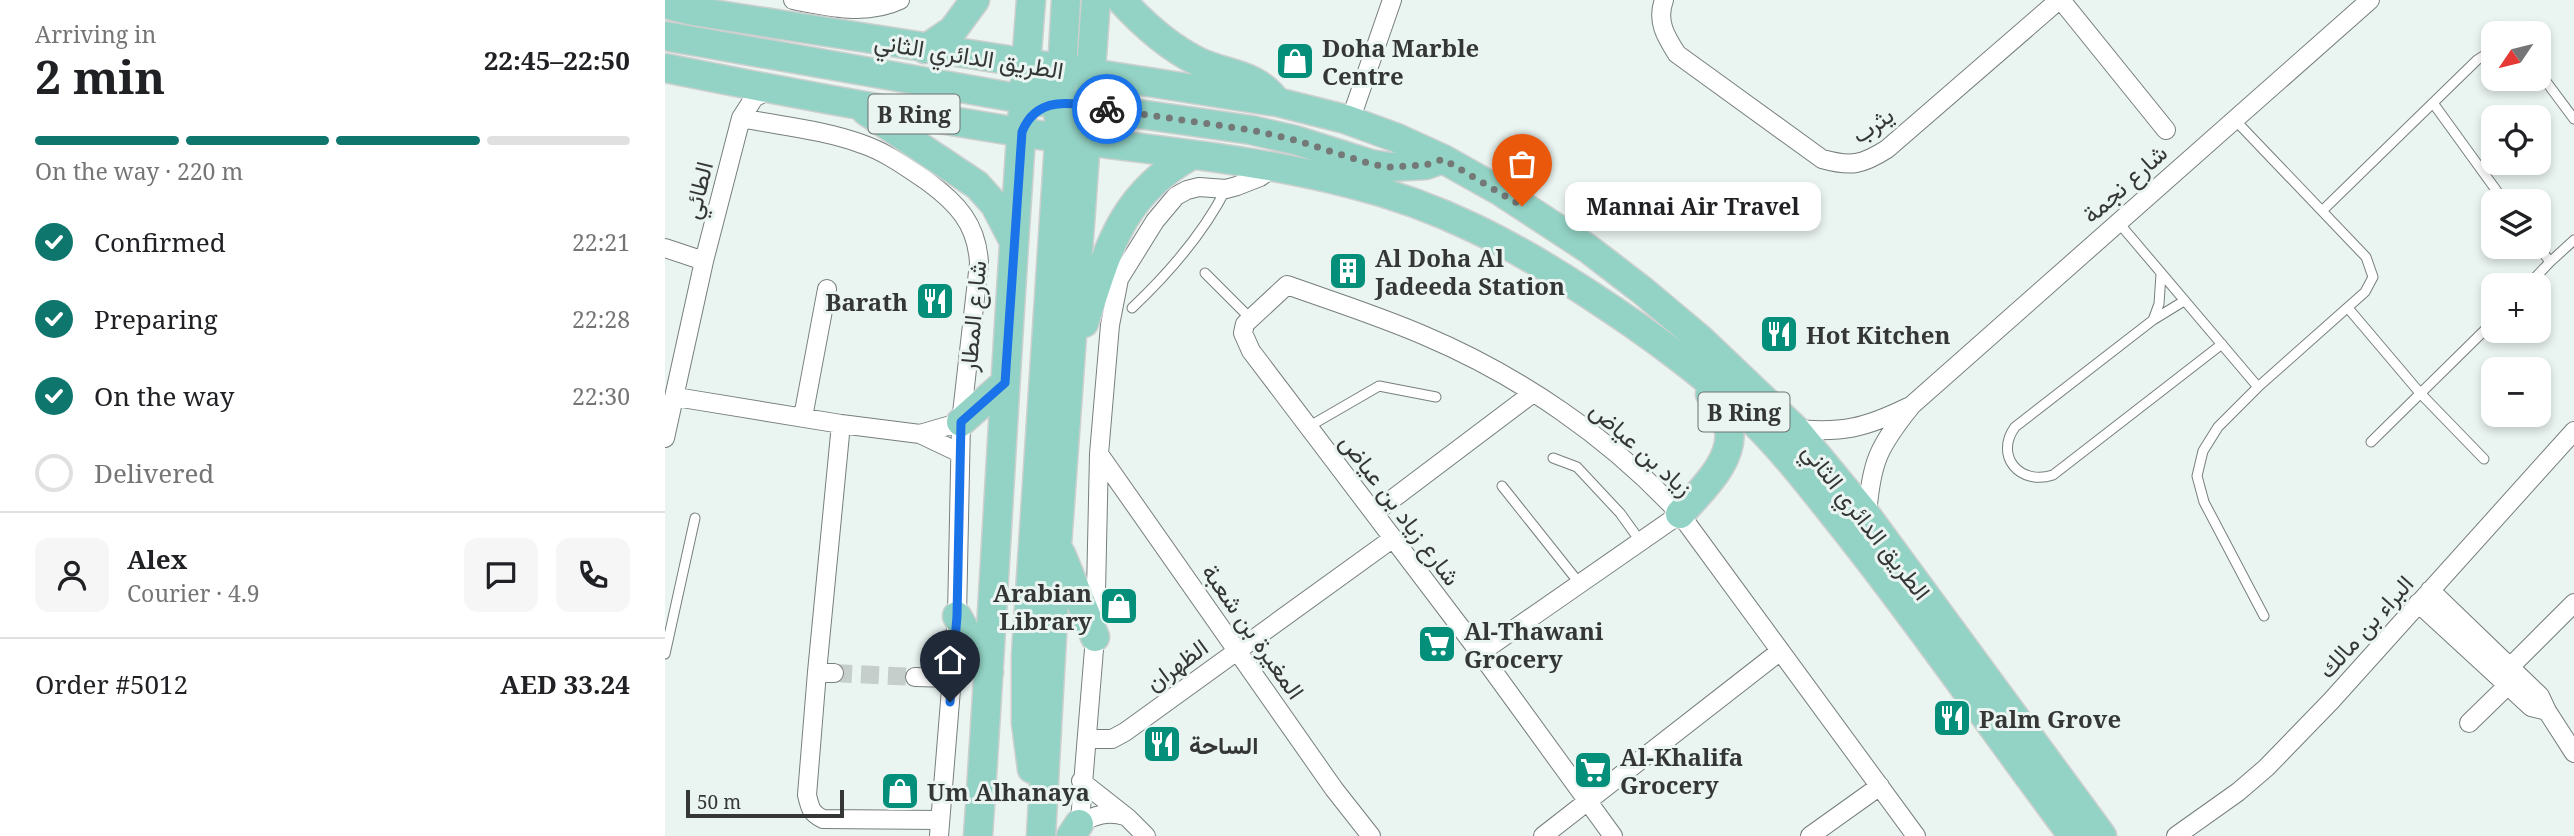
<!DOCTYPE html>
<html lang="en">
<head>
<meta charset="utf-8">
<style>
	:root { --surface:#fff; --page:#f6f6f6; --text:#202124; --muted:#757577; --line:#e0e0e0; --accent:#0f766e }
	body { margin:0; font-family:"Noto Serif",Vazirmatn,serif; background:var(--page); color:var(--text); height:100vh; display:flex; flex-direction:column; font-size:26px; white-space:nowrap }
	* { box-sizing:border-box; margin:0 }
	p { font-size:23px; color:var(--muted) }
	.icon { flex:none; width:38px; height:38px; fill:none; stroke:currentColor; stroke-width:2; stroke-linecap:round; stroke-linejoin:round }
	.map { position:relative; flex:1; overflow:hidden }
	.drawer { display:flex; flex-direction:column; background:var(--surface); width:665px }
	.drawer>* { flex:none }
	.needle { width:46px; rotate:235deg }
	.tools { position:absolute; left:1816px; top:21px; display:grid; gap:14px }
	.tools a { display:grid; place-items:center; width:70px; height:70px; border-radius:14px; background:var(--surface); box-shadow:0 4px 10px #0003; font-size:35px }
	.scale { position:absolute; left:21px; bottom:18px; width:158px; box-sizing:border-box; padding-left:7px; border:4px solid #343736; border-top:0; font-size:19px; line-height:24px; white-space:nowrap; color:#343736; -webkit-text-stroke:5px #eaf4f1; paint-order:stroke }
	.pin { position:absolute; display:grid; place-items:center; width:60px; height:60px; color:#fff; margin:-72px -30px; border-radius:50% 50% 50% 0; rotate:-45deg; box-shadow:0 0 7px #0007 }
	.pin .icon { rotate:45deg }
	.courier { position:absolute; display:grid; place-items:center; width:70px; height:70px; margin:-35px; border:5px solid #1a73e8; border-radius:50%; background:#fff; color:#222; box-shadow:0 2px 9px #0007 }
	.bubble { position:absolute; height:49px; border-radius:14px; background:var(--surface); box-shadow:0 4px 10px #0003; font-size:23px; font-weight:700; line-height:49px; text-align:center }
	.head em { font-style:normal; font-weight:700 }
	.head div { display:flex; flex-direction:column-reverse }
	.head { display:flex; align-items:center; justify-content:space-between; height:119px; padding:0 35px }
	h1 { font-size:46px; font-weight:700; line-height:52px }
	.bar { display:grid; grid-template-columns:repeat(4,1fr); gap:10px 7px; align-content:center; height:84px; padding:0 35px }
	.bar i { height:9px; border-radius:5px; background:var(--line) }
	.bar .selected { background:var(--accent) }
	.bar p { grid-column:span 4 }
	.line { display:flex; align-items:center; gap:18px; padding:0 35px; border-top:2px solid var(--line) }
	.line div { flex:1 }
	.round { display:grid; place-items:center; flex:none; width:74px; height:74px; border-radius:14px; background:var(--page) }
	ol { padding:0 35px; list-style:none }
	li { display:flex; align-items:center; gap:21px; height:77px }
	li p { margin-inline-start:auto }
	li .icon { padding:7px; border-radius:50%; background:var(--accent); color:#fff; stroke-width:4 }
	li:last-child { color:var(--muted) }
	li i { width:38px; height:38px; border:4px solid var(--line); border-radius:50% }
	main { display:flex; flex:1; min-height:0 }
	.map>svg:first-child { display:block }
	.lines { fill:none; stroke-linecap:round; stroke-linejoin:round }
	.minor-tunnel { stroke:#c6cecc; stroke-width:18; stroke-dasharray:18 9; stroke-linecap:butt }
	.service-casing { stroke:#777f7d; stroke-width:11 }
	.minor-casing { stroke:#777f7d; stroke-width:20 }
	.primary-casing { stroke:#cecfcf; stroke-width:31 }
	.service { stroke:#fff; stroke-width:9 }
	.minor { stroke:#fff; stroke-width:18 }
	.primary { stroke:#93d3c5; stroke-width:28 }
	.done { stroke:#747977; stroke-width:7; stroke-dasharray:0 12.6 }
	.route { stroke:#1a73e8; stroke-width:9 }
	.labels { text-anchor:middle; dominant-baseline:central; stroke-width:6; stroke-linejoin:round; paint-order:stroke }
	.shield { fill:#eaf4f1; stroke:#6b706e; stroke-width:2 }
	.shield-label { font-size:23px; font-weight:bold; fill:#343736 }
	.poi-label { font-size:24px; font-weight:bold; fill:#343736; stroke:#eaf4f1; text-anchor:start }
	.street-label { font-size:24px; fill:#343736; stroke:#eaf4f1 }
</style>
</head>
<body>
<main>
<section class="drawer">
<div class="head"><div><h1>2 min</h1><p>Arriving in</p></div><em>22:45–22:50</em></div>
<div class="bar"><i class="selected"></i><i class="selected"></i><i class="selected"></i><i></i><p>On the way · 220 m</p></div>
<ol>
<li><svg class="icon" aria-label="check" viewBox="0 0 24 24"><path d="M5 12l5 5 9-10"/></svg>Confirmed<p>22:21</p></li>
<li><svg class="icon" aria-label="check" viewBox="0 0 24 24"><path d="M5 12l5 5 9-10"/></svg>Preparing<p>22:28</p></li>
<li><svg class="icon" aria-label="check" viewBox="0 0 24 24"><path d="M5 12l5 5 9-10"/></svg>On the way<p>22:30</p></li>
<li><i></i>Delivered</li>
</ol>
<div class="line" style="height:126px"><a class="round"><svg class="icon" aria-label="person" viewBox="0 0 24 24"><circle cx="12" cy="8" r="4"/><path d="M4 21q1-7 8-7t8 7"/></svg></a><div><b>Alex</b><p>Courier · 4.9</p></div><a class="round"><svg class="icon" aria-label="chat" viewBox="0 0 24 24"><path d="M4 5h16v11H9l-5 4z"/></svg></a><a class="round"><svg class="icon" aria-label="phone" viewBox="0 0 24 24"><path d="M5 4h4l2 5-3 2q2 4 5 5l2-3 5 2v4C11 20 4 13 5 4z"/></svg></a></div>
<div class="line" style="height:91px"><div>Order #5012</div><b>AED 33.24</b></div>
</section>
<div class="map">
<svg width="1909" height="836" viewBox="0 0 1909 836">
	<rect width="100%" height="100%" fill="#eaf4f1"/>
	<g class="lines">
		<path class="minor-tunnel" d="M169 673 250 677"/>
		<defs>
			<path id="service" d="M1874 72 1909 119
				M1768 103 1839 201
				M1569 119 1701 257 1708 277 1700 292 1593 387
				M1658 210 1812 60 1829 49
				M1453 222 1593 387 1553 427 1538 451 1532 476 1539 502 1599 616
				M1874 247 1885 262 1909 240
				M540 273 585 318
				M1863 285 1885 262
				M1519 301 1488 320 1350 427C1329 456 1355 486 1388 475L1557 344
				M467 308C504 273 538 234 561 189
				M1683 308 1755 393 1819 459
				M1488 320 1494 304 1496 274
				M643 427 714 386 771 397
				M1706 442 1829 321
				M888 458 912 467 955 513 976 542
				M837 486 915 584
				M0 654 30 518"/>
			<path id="minor" d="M128 0C162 7 202 16 235 0
				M999 0C991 21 1001 37 1012 54L1157 159C1186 167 1197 165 1222 149L1394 0
				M1396 0 1501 130
				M76 118C116 126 159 130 197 144 221 152 241 167 262 181 292 203 312 224 314 263L296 422 292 616 274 836
				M685 121 727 0
				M0 248 39 261
				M11 397 176 424 255 434 295 453
				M138 417 162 289
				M1130 429C1178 433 1200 428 1243 407
				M255 434 296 422
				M0 438 39 261 76 118 89 98 105 89
				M434 454 669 789 706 836
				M709 513 868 393
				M1202 516C1206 462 1213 447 1247 405L1705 0
				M1765 590 1875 696 1882 711 1909 753
				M1753 603 1866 707 1882 711
				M815 653 1015 514
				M1845 667 1909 603
				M152 672 142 795C145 808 146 813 158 819L275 820
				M169 673 152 672 176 424
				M250 677 287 678
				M1804 723 1842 686
				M422 739H447L460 732 727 539
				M416 781 463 818 481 836
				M414 824C429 815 443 811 460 816
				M414 833 430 637 434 454 445 325 454 279 490 221 511 196 522 190 534 187 561 189 572 186 595 177 609 167
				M878 836 1114 652
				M948 836 815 653 586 351 578 333 580 324 622 285C667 301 714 316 758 335 855 376 944 437 1015 514L1251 836
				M1145 836 1215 786
				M1511 836 1573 792 1601 768 1666 701 1909 431"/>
			<path id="primary" d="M456 0C477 23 504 47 532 61 563 76 590 72 612 102
				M0 4 28 11 612 102 680 119 732 138 778 159 835 191 922 248 978 291 1034 338 1130 429 1202 516 1437 836
				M0 36 375 102
				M260 49 288 30 310 0
				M361 65C389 79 391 98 395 127L361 655V723L367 769
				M0 68C119 92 239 114 360 133 469 149 580 156 687 184 776 206 849 245 925 295 979 330 1032 368 1080 413 1117 448 1148 489 1180 529 1259 628 1331 734 1408 836
				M396 88 401 0
				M404 104 586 130 630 140 706 164 724 167 761 165 778 159
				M201 111 312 185 330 205 348 240
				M419 323C443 250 455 195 527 155
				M296 422 340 383
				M1015 514C1035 492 1075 456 1062 422 1058 412 1051 402 1045 394
				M396 554 430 637
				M292 616 324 672
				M313 836C332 557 344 278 366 0
				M376 836 392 545 431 0
				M406 836 414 824"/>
		</defs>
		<use href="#service" class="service-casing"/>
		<use href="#minor" class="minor-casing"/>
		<use href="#primary" class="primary-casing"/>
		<use href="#service" class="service"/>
		<use href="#minor" class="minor"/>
		<use href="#primary" class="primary"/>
	</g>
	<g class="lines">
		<path class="done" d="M442 109 586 130 630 140 706 164 724 167 761 165 778 159 857 206"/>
		<path class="route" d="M285 702 292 616 296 422 340 383 357 132C372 94 409 103 442 109"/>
	</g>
	<defs>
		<symbol id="shop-square" viewBox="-11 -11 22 22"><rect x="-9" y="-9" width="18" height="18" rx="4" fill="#038f79" stroke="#eaf4f1"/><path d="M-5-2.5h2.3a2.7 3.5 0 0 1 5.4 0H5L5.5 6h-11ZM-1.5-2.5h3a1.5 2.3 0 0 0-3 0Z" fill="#fff"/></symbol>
		<symbol id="building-square" viewBox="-11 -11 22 22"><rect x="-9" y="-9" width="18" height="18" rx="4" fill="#038f79" stroke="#eaf4f1"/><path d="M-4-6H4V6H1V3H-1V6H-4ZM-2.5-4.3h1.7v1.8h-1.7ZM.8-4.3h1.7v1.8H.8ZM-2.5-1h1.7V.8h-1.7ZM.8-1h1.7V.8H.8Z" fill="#fff"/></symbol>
		<symbol id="restaurant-square" viewBox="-11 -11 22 22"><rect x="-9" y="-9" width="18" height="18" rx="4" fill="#038f79" stroke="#eaf4f1"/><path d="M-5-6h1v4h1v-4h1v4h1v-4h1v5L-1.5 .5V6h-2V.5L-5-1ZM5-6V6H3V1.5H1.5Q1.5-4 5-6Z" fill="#fff"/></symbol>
		<symbol id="supermarket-square" viewBox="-11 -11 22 22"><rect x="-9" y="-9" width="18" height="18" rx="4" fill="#038f79" stroke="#eaf4f1"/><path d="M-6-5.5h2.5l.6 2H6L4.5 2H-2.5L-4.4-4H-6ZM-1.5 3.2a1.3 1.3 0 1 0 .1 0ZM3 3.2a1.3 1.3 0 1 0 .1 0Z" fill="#fff"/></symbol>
	</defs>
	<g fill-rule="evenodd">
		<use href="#shop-square" x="608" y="39" width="44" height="44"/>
		<use href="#building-square" x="661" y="249" width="44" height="44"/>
		<use href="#restaurant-square" x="248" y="279" width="44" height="44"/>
		<use href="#restaurant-square" x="1092" y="312" width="44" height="44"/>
		<use href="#shop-square" x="432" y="584" width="44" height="44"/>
		<use href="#supermarket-square" x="750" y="622" width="44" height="44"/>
		<use href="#restaurant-square" x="1265" y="696" width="44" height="44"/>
		<use href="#restaurant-square" x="475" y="722" width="44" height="44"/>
		<use href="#supermarket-square" x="906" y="748" width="44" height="44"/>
		<use href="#shop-square" x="213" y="769" width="44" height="44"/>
	</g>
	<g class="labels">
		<g class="shield">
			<rect x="203.5" y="94.5" width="91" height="39" rx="5"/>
			<rect x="1033.5" y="392.5" width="91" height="39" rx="5"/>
		</g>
		<g class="shield-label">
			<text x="249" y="114">B Ring</text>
			<text x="1079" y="412">B Ring</text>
		</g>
		<g class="poi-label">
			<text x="657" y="47">Doha Marble<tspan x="657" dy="28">Centre</tspan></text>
			<text x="710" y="257">Al Doha Al<tspan x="710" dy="28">Jadeeda Station</tspan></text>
			<text x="243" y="301" text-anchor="end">Barath</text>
			<text x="1141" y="334">Hot Kitchen</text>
			<text x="427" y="592" text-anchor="end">Arabian<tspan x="427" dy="28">Library</tspan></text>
			<text x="799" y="630">Al-Thawani<tspan x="799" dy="28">Grocery</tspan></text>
			<text x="1314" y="718">Palm Grove</text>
			<text x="524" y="744">الساحة</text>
			<text x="955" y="756">Al-Khalifa<tspan x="955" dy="28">Grocery</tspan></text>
			<text x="262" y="791">Um Alhanaya</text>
		</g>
		<g class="street-label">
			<text transform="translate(304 55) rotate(9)">الطريق الدائري الثاني</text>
			<text transform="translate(1207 124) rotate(-35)">يثرب</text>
			<text transform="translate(1459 183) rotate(-42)">شارع نجمة</text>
			<text transform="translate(32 190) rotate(-76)">الطائي</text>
			<text transform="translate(307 316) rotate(-85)">شارع المطار</text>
			<text transform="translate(977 448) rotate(42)">زياد بن عياض</text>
			<text transform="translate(736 509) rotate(53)">شارع زياد بن عياض</text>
			<text transform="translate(1202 521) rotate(52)">الطريق الدائري الثاني</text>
			<text transform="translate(1700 626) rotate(-48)">البراء بن مالك</text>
			<text transform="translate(589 631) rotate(55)">المغيرة بن شعبة</text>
			<text transform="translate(511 664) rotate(-36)">الظهران</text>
		</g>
	</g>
</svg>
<div class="tools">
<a><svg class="needle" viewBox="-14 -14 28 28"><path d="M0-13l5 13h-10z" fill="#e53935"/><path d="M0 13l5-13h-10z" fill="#757577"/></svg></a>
<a><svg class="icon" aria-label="locate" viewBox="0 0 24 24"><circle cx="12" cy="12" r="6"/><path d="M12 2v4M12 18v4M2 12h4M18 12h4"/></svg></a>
<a><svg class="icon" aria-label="layers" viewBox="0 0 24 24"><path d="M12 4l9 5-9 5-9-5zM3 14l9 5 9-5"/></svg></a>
<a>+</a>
<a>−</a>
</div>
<div class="scale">50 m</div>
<div class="pin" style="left:857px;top:206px;background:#ea580c"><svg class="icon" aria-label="bag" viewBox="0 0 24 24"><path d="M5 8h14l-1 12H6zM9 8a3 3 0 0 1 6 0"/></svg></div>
<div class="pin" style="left:285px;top:702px;background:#1f2937"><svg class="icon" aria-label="home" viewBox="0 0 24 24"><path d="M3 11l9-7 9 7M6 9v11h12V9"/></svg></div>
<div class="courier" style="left:442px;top:109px"><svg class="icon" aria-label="bike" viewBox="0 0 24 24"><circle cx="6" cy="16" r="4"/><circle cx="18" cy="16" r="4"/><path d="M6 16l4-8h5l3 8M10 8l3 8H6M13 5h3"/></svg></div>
<div class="bubble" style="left:900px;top:182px;width:256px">Mannai Air Travel</div>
</div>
</main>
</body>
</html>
